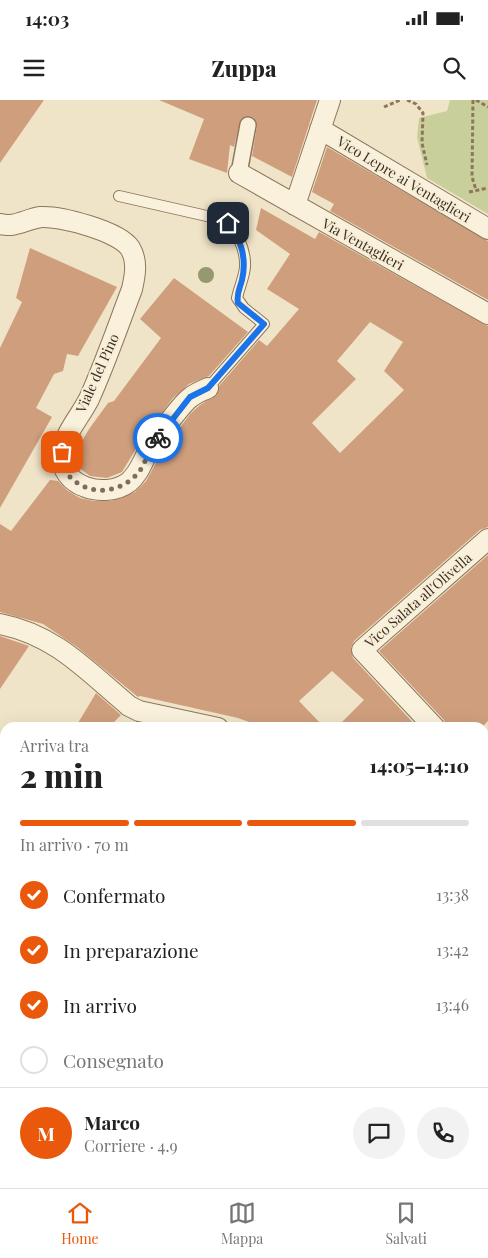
<!DOCTYPE html>
<html lang="it">
<head>
<meta charset="utf-8">
<style>
	:root { --surface:#fff; --page:#f2f2f2; --text:#222; --muted:#767676; --line:#e0e0e0; --accent:#ea580c }
	body { margin:0; font-family:"Playfair Display",serif; background:var(--page); color:var(--text); height:100vh; display:flex; flex-direction:column; font-size:19px; white-space:nowrap }
	* { box-sizing:border-box; margin:0 }
	p { font-size:16px; color:var(--muted) }
	.icon { flex:none; width:28px; height:28px; fill:none; stroke:currentColor; stroke-width:2; stroke-linecap:round; stroke-linejoin:round }
	.map { position:relative; flex:1; overflow:hidden }
	.sheet { position:absolute; left:0px; top:622px; width:489px; height:466px; display:flex; flex-direction:column; background:var(--surface); border-radius:15px 15px 0 0; box-shadow:0 5px 20px #0002 }
	.sheet>* { flex:none }
	.pin { position:absolute; display:grid; place-items:center; width:42px; height:42px; color:#fff; margin:-21px; border-radius:10px; box-shadow:0 2px 8px #0006 }
	.courier { position:absolute; display:grid; place-items:center; width:50px; height:50px; margin:-25px; border:4px solid #1a73e8; border-radius:50%; background:#fff; color:#222; box-shadow:0 1px 6px #0007 }
	.headline em { font-style:normal; font-weight:800 }
	.headline div { display:flex; flex-direction:column-reverse }
	.headline { display:flex; align-items:center; justify-content:space-between; height:85px; padding:0 20px }
	h1 { font-size:32px; font-weight:800; line-height:38px }
	.bar { display:grid; grid-template-columns:repeat(4,1fr); gap:8px 5px; align-content:center; height:60px; padding:0 20px }
	.bar i { height:6px; border-radius:4px; background:var(--line) }
	.bar .current { background:var(--accent) }
	.bar p { grid-column:span 4 }
	.line { display:flex; align-items:center; gap:12px; padding:0 20px; border-top:1px solid var(--line) }
	.line div { flex:1 }
	.round { display:grid; place-items:center; flex:none; width:52px; height:52px; border-radius:26px; background:var(--page) }
	ol { padding:0 20px; list-style:none }
	li { display:flex; align-items:center; gap:15px; height:55px }
	li p { margin-inline-start:auto }
	li .icon { padding:5px; border-radius:50%; background:var(--accent); color:#fff; stroke-width:4 }
	li:last-child { color:var(--muted) }
	li i { width:28px; height:28px; border:2px solid var(--line); border-radius:50% }
	.status { display:flex; justify-content:space-between; align-items:center; height:35px; padding:0 25px; background:var(--surface); direction:ltr }
	.status svg { height:14px; fill:currentColor }
	header { display:flex; justify-content:space-between; align-items:center; height:65px; padding:0 20px; background:var(--surface); font-size:22px; font-weight:800 }
	.tab-bar { display:flex; justify-content:space-around; align-items:center; height:70px; border-top:1px solid var(--line); background:var(--surface); font-size:14px; color:var(--muted) }
	.tab-bar a { display:grid; justify-items:center; gap:2px }
	.tab-bar .current { color:var(--accent) }
	.map>svg:first-child { display:block }
	.green { fill:#c9cf9b }
	.building { fill:#cf9f7d; fill-rule:evenodd }
	.lines { fill:none; stroke-linecap:round; stroke-linejoin:round }
	.service-casing { stroke:#8d765c; stroke-width:12 }
	.pedestrian-casing { stroke:#8d765c; stroke-width:18 }
	.minor-casing { stroke:#8d765c; stroke-width:22 }
	.path { stroke:#8d765c; stroke-width:3; stroke-dasharray:4 2.5; stroke-linecap:butt }
	.service { stroke:#faf1dc; stroke-width:10 }
	.pedestrian { stroke:#faf1dc; stroke-width:15 }
	.minor { stroke:#faf1dc; stroke-width:20 }
	.tree { fill:#96986f }
	.done { stroke:#7c6e5b; stroke-width:5; stroke-dasharray:0 9 }
	.route { stroke:#1a73e8; stroke-width:6 }
	.labels { text-anchor:middle; dominant-baseline:central; stroke-width:4; stroke-linejoin:round; paint-order:stroke }
	.street-label { font-size:14px; fill:#3d2e20; stroke:#f7eed8 }
</style>
</head>
<body>
<div class="status"><b>14:03</b><svg viewBox="0 0 49 12"><path d="M0 12V9h3v3zM5 12V6h3v6zM10 12V3h3v9zM15 12V0h3v12zM26 1h20v11H26zM47 4h2v5h-2z"/></svg></div>
<header><svg class="icon" aria-label="menu" viewBox="0 0 24 24"><path d="M4 6h16M4 12h16M4 18h16"/></svg>Zuppa<svg class="icon" aria-label="search" viewBox="0 0 24 24"><circle cx="10" cy="10" r="6"/><path d="M15 15l6 6"/></svg></header>
<div class="map">
<svg width="488" height="1088" viewBox="0 0 488 1088">
	<rect width="100%" height="100%" fill="#f0e4c8"/>
	<path class="green" d="M450 0H488V114L427 78 417 37 419 18 447 11Z"/>
	<path class="building" d="M0 0H44L0 63Z
		M159 0H317L292 77 252 56 257 26 254 18 249 16 241 19 234 47 230 45 227 73 189 59 204 19Z
		M327 47 488 141V200L330 111 334 104 312 92Z
		M261 108 315 139 319 132 488 226V427L480 430 354 541 351 547 353 558 418 628H336L364 600 332 571 299 601 325 628H266L238 618 140 596 138 597 77 547 43 524 0 512V424L11 431 50 380 58 381 68 391 80 398 94 401H111L135 392 146 381 162 352 190 314 200 305 217 295 219 286 259 240 267 246 299 209 267 189 290 154 256 130ZM370 222 403 242 384 271 404 290 340 353 312 323 356 279 337 261Z
		M30 148 117 187 78 256 67 254 63 271 54 274 36 308 52 317 0 408V248L22 202 16 198Z
		M174 178 248 232 209 276 189 284 173 298 142 339 122 372 107 378 90 376 78 367 74 355 89 329 108 303 114 301 161 238 140 219Z
		M488 455V621L481 628H447L444 620 379 551Z
		M0 536 29 546 0 589Z
		M96 593 121 615 108 628H75Z"/>
	<g class="lines">
		<defs>
			<path id="service" d="M119 96 220 119C236 127 246 149 245 167 244 178 239 188 237 198L244 208 264 224 208 288
				M484 963 488 968
				M161 1088 164 1084"/>
			<path id="pedestrian" d="M239 73 248 25"/>
			<path id="minor" d="M320 29 488 129
				M239 73 488 214
				M295 105 330 0
				M0 124C15 128 26 119 41 117 60 116 119 131 130 148 138 161 135 176 132 189 118 226 105 264 89 299 80 317 65 332 62 353 59 387 105 400 129 382 140 372 142 362 149 350 155 340 182 303 191 297 196 293 202 291 208 288
				M0 524C56 535 87 571 129 606L139 611 218 628
				M435 628 362 550 488 439
				M484 678 488 683
				M484 753 488 754"/>
		</defs>
		<use href="#service" class="service-casing"/>
		<use href="#pedestrian" class="pedestrian-casing"/>
		<use href="#minor" class="minor-casing"/>
		<path class="path" d="M407 0 416 4 423 13 422 43 427 65
			M473 0 472 77 476 90
			M476 0 488 7
			M384 7 400 0
			M469 92 488 88"/>
		<use href="#service" class="service"/>
		<use href="#pedestrian" class="pedestrian"/>
		<use href="#minor" class="minor"/>
	</g>
	<circle class="tree" cx="206" cy="175" r="8"/>
	<g class="lines">
		<path class="done" d="M62 352C62 368 66 376 79 384 99 396 124 390 139 372 146 362 149 349 158 338"/>
		<path class="route" d="M158 338 190 297 208 288 264 224 238 203C236 194 240 188 242 180 247 159 241 138 228 123"/>
	</g>
	<g class="labels">
		<g class="street-label">
			<text transform="translate(404 79) rotate(31)">Vico Lepre ai Ventaglieri</text>
			<text transform="translate(363 144) rotate(29)">Via Ventaglieri</text>
			<text transform="translate(97 273) rotate(-66)">Viale del Pino</text>
			<text transform="translate(418 500) rotate(-41)">Vico Salata all'Olivella</text>
		</g>
	</g>
</svg>
<div class="pin" style="left:62px;top:352px;background:#ea580c"><svg class="icon" aria-label="bag" viewBox="0 0 24 24"><path d="M5 8h14l-1 12H6zM9 8a3 3 0 0 1 6 0"/></svg></div>
<div class="pin" style="left:228px;top:123px;background:#1f2937"><svg class="icon" aria-label="home" viewBox="0 0 24 24"><path d="M3 11l9-7 9 7M6 9v11h12V9"/></svg></div>
<div class="courier" style="left:158px;top:338px"><svg class="icon" aria-label="bike" viewBox="0 0 24 24"><circle cx="6" cy="16" r="4"/><circle cx="18" cy="16" r="4"/><path d="M6 16l4-8h5l3 8M10 8l3 8H6M13 5h3"/></svg></div>
<section class="sheet">
<div class="headline"><div><h1>2 min</h1><p>Arriva tra</p></div><em>14:05–14:10</em></div>
<div class="bar"><i class="current"></i><i class="current"></i><i class="current"></i><i></i><p>In arrivo · 70 m</p></div>
<ol>
<li><svg class="icon" aria-label="check" viewBox="0 0 24 24"><path d="M5 12l5 5 9-10"/></svg>Confermato<p>13:38</p></li>
<li><svg class="icon" aria-label="check" viewBox="0 0 24 24"><path d="M5 12l5 5 9-10"/></svg>In preparazione<p>13:42</p></li>
<li><svg class="icon" aria-label="check" viewBox="0 0 24 24"><path d="M5 12l5 5 9-10"/></svg>In arrivo<p>13:46</p></li>
<li><i></i>Consegnato</li>
</ol>
<div class="line" style="height:90px"><b class="round" style="background:var(--accent);color:#fff">M</b><div><b>Marco</b><p>Corriere · 4.9</p></div><a class="round"><svg class="icon" aria-label="chat" viewBox="0 0 24 24"><path d="M4 5h16v11H9l-5 4z"/></svg></a><a class="round"><svg class="icon" aria-label="phone" viewBox="0 0 24 24"><path d="M5 4h4l2 5-3 2q2 4 5 5l2-3 5 2v4C11 20 4 13 5 4z"/></svg></a></div>
</section>
</div>
<nav class="tab-bar">
<a class="current"><svg class="icon" aria-label="home" viewBox="0 0 24 24"><path d="M3 11l9-7 9 7M6 9v11h12V9"/></svg>Home</a>
<a><svg class="icon" aria-label="map" viewBox="0 0 24 24"><path d="M3 6l6-2 6 2 6-2v14l-6 2-6-2-6 2zM9 4v14M15 6v14"/></svg>Mappa</a>
<a><svg class="icon" aria-label="saved" viewBox="0 0 24 24"><path d="M7 4h10v16l-5-4-5 4z"/></svg>Salvati</a>
</nav>
</body>
</html>
